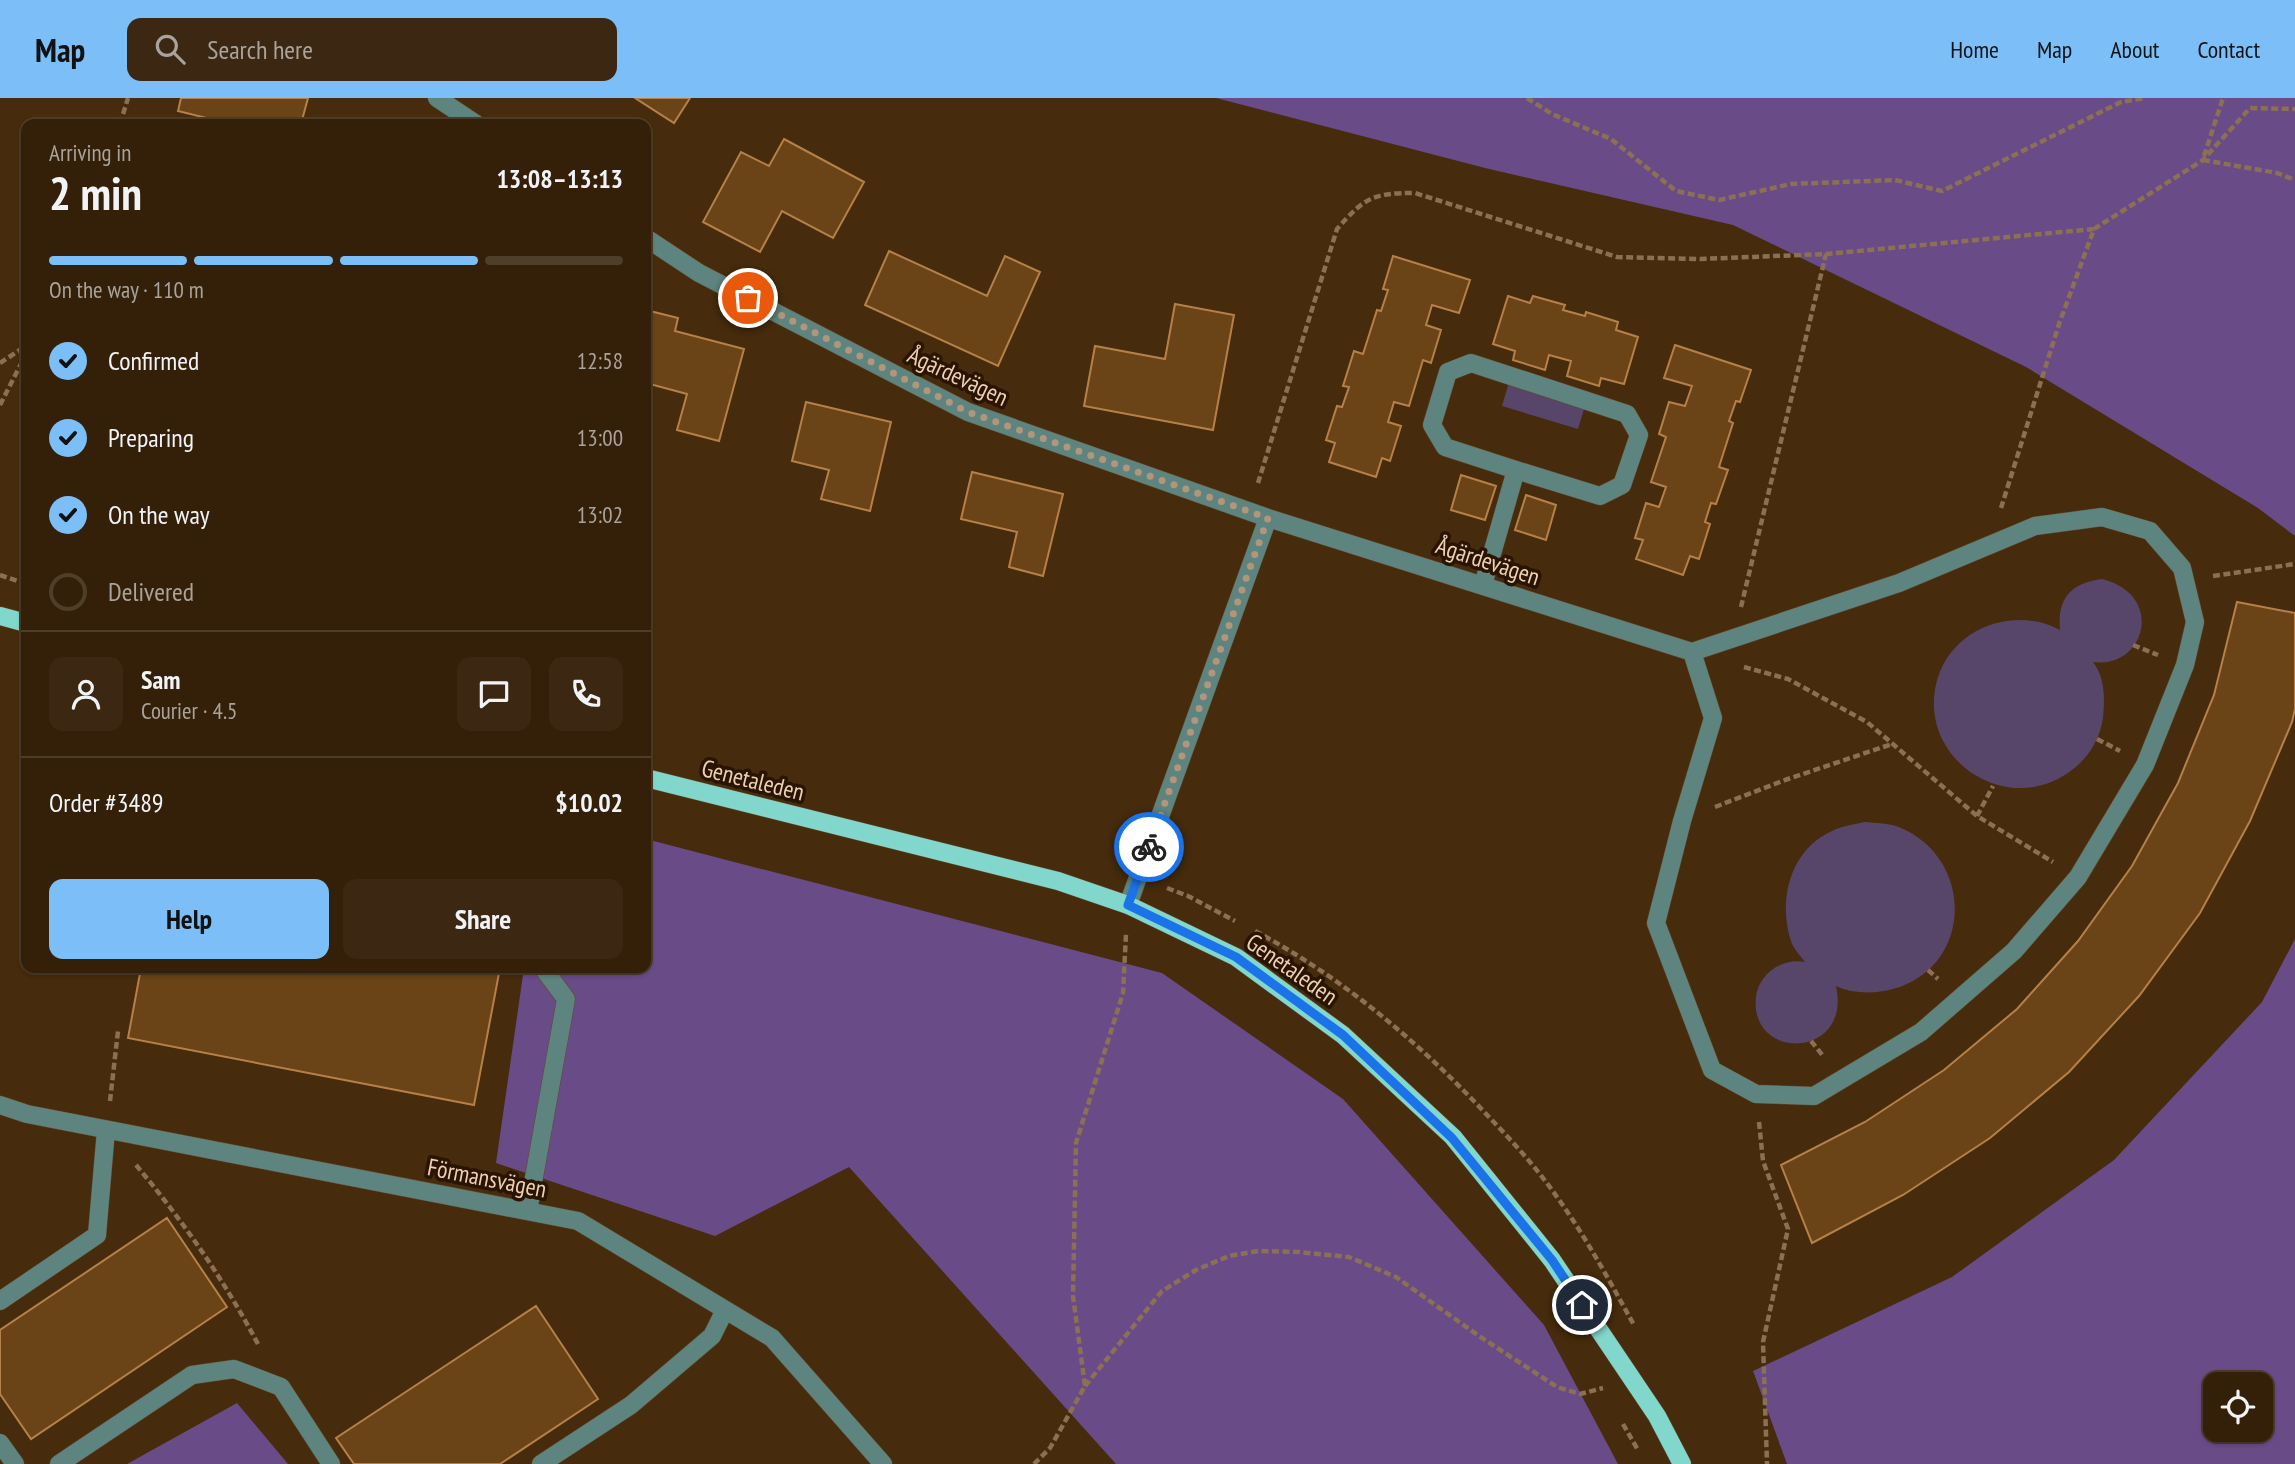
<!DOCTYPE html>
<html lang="en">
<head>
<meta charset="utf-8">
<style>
	:root { --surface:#342009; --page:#3c2812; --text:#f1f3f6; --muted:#a9a39c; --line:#4e3e2a; --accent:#7bbef8 }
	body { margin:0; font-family:"PT Sans Narrow",sans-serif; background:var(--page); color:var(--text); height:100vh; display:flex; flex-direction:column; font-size:26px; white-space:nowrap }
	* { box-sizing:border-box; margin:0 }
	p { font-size:23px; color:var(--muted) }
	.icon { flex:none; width:38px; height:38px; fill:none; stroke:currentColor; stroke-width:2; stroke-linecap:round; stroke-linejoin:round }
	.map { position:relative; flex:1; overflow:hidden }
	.drawer { position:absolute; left:21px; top:21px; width:630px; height:854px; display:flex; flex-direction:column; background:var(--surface); border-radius:14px; box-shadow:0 2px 5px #0004,0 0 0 2px var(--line) }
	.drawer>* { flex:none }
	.fabs { position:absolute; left:2203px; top:1274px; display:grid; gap:14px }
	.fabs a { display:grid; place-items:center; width:70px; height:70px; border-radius:14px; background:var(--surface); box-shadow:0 2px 5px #0004,0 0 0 2px var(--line); font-size:35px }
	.pin { position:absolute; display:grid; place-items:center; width:60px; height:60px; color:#fff; margin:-30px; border:4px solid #fff; border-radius:50%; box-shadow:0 2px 7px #0007 }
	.courier { position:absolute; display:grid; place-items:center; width:70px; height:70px; margin:-35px; border:5px solid #1a73e8; border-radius:50%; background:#fff; color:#222; box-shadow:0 2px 9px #0007 }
	.summary em { font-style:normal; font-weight:800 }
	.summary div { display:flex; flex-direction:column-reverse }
	.summary { display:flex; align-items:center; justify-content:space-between; height:119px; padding:0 28px }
	h1 { font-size:46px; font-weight:800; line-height:52px }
	.bar { display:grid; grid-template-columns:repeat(4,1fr); gap:10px 7px; align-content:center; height:84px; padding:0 28px }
	.bar i { height:9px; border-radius:5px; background:var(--line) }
	.bar .selected { background:var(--accent) }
	.bar p { grid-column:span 4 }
	.line { display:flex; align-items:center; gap:18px; padding:0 28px; border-top:2px solid var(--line) }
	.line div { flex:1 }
	.round { display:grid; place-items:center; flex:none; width:74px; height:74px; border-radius:14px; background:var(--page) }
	ol { padding:0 28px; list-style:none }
	li { display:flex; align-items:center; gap:21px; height:77px }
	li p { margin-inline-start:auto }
	li .icon { padding:7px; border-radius:50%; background:var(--accent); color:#111; stroke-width:4 }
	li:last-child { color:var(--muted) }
	li i { width:38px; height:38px; border:4px solid var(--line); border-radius:50% }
	.action { display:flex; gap:14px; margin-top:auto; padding:14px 28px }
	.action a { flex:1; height:80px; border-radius:14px; background:var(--accent); color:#111; font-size:28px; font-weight:800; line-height:80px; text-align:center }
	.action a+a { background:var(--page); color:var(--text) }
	header { display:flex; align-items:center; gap:42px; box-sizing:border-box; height:98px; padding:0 35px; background:var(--accent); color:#111 }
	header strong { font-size:33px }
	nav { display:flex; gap:38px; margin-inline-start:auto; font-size:24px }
	.search { width:490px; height:63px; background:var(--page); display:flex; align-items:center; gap:18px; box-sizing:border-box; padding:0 24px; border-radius:14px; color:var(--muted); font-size:26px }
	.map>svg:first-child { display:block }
	.green { fill:#574669 }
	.forest { fill:#694b87; fill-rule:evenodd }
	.building { fill:#6a4317; stroke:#b68049; stroke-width:2 }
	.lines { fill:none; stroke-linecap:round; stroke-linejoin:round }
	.minor-casing { stroke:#64492a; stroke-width:19 }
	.major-casing { stroke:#64492a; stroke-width:19 }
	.path { stroke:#8c7053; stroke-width:4.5; stroke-dasharray:7 3.5; stroke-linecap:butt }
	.minor { stroke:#5d847f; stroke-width:18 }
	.major { stroke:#81d7cc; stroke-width:18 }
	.done { stroke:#b39679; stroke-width:7; stroke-dasharray:0 12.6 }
	.route { stroke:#1a73e8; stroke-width:9 }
	.labels { text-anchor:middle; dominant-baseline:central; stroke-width:7; stroke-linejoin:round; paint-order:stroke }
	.street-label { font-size:24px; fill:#edd0b4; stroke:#281400 }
</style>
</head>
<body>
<header>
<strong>Map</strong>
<div class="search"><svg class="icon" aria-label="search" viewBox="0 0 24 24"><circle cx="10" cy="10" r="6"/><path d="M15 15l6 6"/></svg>Search here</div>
<nav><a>Home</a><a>Map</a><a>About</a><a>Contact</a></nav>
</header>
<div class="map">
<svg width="2295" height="1366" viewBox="0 0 2295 1366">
	<rect width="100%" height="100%" fill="#462b0c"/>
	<path class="green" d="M1509 284 1585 308 1578 331 1502 308Z
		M2102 481C2166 497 2145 571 2093 564 2105 579 2105 601 2103 620 2100 641 2089 659 2072 672 2006 723 1913 658 1938 579 1955 528 2015 508 2060 532 2057 500 2071 485 2102 481Z
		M1864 724C1875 725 1890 725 1901 730 1975 762 1973 869 1893 891 1875 896 1853 896 1836 888 1851 955 1764 964 1756 912 1755 900 1756 891 1763 881 1773 868 1788 861 1805 864 1800 858 1795 852 1792 846 1777 805 1789 752 1832 733 1841 728 1853 727 1864 724Z"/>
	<path class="forest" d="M1216 0H2295V438L2258 410 2026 269 1733 127 1485 70Z
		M646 741 1162 875 1343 1001 1544 1227 1618 1366H1116L849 1069 715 1138 496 1065 524 870H646Z
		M2295 841V1366H1787L1753 1273 1952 1179 2114 1062 2262 904ZM2261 1286V1332H2216V1286Z
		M237 1305 288 1366H127Z"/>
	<path class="building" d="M181 0H308L301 26H231L178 13Z
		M635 0H690L674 25Z
		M784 41 864 84 833 140 782 113 760 154 703 124 741 54 769 68Z
		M889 153 987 198 1005 158 1040 174 998 268 865 207Z
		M1393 158 1470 182 1459 215 1432 207 1426 227 1441 232 1431 265 1423 262 1409 308 1394 304 1388 324 1401 328 1390 363 1382 360 1376 379 1329 364 1335 345 1326 342 1337 308 1342 309 1349 289 1343 288 1354 253 1363 256 1377 212 1381 213 1388 192 1383 191Z
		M1508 198 1530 205 1533 198 1565 207 1563 212 1585 218 1586 214 1618 224 1616 232 1638 239 1624 286 1601 280 1599 288 1567 278 1571 263 1549 257 1545 272 1513 262 1515 253 1493 246Z
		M1175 206 1234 217 1213 332 1084 308 1095 248 1165 261Z
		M646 212 678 220 675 233 744 251 719 343 677 332 687 296 646 285Z
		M1675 247 1751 272 1740 304 1736 303 1729 323 1733 325 1719 369 1728 372 1716 406 1711 405 1705 424 1710 426 1699 461 1690 458 1683 477 1636 461 1643 442 1635 440 1646 405 1659 409 1666 389 1651 384 1666 339 1659 336 1669 304 1685 308 1692 288 1664 280Z
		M806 304 891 324 870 413 821 401 829 372 792 363Z
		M972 374 1063 396 1043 478 1009 469 1017 434 961 421Z
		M1461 377 1496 388 1485 422 1451 412Z
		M1526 397 1556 407 1546 442 1515 432Z
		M2237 504 2295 515V611L2292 624 2250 723 2200 815 2139 898 2069 974 1990 1040 1903 1097 1812 1145 1781 1067 1865 1024 1944 972 2017 911 2078 843 2132 768 2178 685 2214 597Z
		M141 870H500L474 1007 128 940Z
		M167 1120 227 1209 31 1341 0 1296V1232Z
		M536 1208 598 1301 500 1366H354L336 1340Z"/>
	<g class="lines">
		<defs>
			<path id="minor" d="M437 0 476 26
				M646 140 699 175 968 314 1268 420 1692 554
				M2102 419 2150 433 2182 470 2195 524 2185 567 2145 667 2078 779 2014 853 1921 934 1814 998 1756 996 1712 972 1656 825 1682 723 1713 620 1692 554 1899 485 2035 428Z
				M1483 487 1516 372 1445 349 1432 327 1448 274 1471 265 1627 316 1639 337 1622 387 1600 398 1516 372
				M1128 807 1268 420
				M0 1007 27 1016 578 1123 772 1240 883 1366
				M528 1113 566 901 543 870
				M0 1203 97 1137 106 1032
				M0 1345 15 1366
				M59 1366 192 1277 234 1271 281 1289 331 1366
				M541 1366 631 1307 712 1238 725 1212"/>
			<path id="major" d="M0 518 26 525
				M646 680 1058 783 1128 807 1236 859 1343 937 1453 1039 1552 1162 1657 1318 1682 1366"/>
		</defs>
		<use href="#minor" class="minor-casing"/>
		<use href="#major" class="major-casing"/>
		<path class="path" d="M1527 0 1552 16 1611 41 1676 93 1719 102 1791 86 1895 82 1942 93 2121 4 2145 0
			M120 26 128 0
			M2204 58 2223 0
			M2203 62 2277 75 2295 82
			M0 265 26 248
			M0 307 26 256
			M1258 385 1337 131C1365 99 1373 95 1415 95L1617 159 1700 161 1826 156 2094 131
			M2001 410 2059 226 2094 131 2203 62 2250 10 2295 11
			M0 477 26 486
			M2213 478 2295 466
			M1741 509 1826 156
			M2133 547 2158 557
			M1744 569 1788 581 1867 624 1977 718 2053 764
			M2097 641 2120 653
			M1715 709 1785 682 1892 646
			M1977 718 1993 688
			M1167 790 1188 798 1235 823
			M1255 833C1343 880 1420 945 1488 1018 1512 1043 1537 1070 1557 1099 1586 1139 1610 1184 1634 1227
			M1928 872 1938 881
			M1811 943 1824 959
			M110 1003 118 933
			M1759 1024 1763 1063 1788 1131 1763 1244 1767 1366
			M136 1067C183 1123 225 1183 259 1248
			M1085 1288 1162 1193 1196 1172 1229 1158 1258 1153 1299 1154 1349 1159 1396 1179 1479 1238 1557 1289 1580 1296 1603 1290
			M1623 1326 1638 1352
			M1034 1366 1050 1350 1085 1288 1073 1198 1076 1045 1123 895 1126 836"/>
		<use href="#minor" class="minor"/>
		<use href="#major" class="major"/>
	</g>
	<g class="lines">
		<path class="done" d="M748 200 968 314 1268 420 1149 749"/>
		<path class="route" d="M1149 749 1128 807 1236 859 1343 937 1452 1040 1552 1162 1582 1207"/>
	</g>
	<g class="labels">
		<g class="street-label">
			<text transform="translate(958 278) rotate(25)">Ågärdevägen</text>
			<text transform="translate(1488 463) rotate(18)">Ågärdevägen</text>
			<text transform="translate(753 682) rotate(14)">Genetaleden</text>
			<text transform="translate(1292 871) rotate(35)">Genetaleden</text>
			<text transform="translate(487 1080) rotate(11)">Förmansvägen</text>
		</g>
	</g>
</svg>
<div class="fabs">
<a><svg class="icon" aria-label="locate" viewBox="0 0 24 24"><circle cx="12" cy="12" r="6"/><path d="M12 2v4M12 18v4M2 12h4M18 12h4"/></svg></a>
</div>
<div class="pin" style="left:748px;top:200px;background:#ea580c"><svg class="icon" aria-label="bag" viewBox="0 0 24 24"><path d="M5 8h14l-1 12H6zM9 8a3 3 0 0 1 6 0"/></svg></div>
<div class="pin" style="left:1582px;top:1207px;background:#1f2937"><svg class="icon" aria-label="home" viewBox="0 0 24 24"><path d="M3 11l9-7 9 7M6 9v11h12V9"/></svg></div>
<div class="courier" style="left:1149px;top:749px"><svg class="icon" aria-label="bike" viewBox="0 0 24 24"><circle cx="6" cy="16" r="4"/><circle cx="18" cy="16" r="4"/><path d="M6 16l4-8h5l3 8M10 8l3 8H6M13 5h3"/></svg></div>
<section class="drawer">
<div class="summary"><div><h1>2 min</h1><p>Arriving in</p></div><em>13:08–13:13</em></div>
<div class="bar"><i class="selected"></i><i class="selected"></i><i class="selected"></i><i></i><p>On the way · 110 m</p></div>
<ol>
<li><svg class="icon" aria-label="check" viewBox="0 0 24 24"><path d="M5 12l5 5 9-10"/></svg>Confirmed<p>12:58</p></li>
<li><svg class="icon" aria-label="check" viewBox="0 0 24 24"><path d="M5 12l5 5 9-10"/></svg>Preparing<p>13:00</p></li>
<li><svg class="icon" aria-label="check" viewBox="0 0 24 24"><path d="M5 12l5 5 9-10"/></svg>On the way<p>13:02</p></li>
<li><i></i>Delivered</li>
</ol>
<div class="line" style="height:126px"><a class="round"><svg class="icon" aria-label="person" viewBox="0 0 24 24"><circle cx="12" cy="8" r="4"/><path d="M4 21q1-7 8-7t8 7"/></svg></a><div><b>Sam</b><p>Courier · 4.5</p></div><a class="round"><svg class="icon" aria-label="chat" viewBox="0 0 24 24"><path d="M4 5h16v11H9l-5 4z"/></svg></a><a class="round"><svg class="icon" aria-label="phone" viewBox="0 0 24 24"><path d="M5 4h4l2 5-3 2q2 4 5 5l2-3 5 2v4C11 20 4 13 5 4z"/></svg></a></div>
<div class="line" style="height:91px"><div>Order #3489</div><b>$10.02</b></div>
<div class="action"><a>Help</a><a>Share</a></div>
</section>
</div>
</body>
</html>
